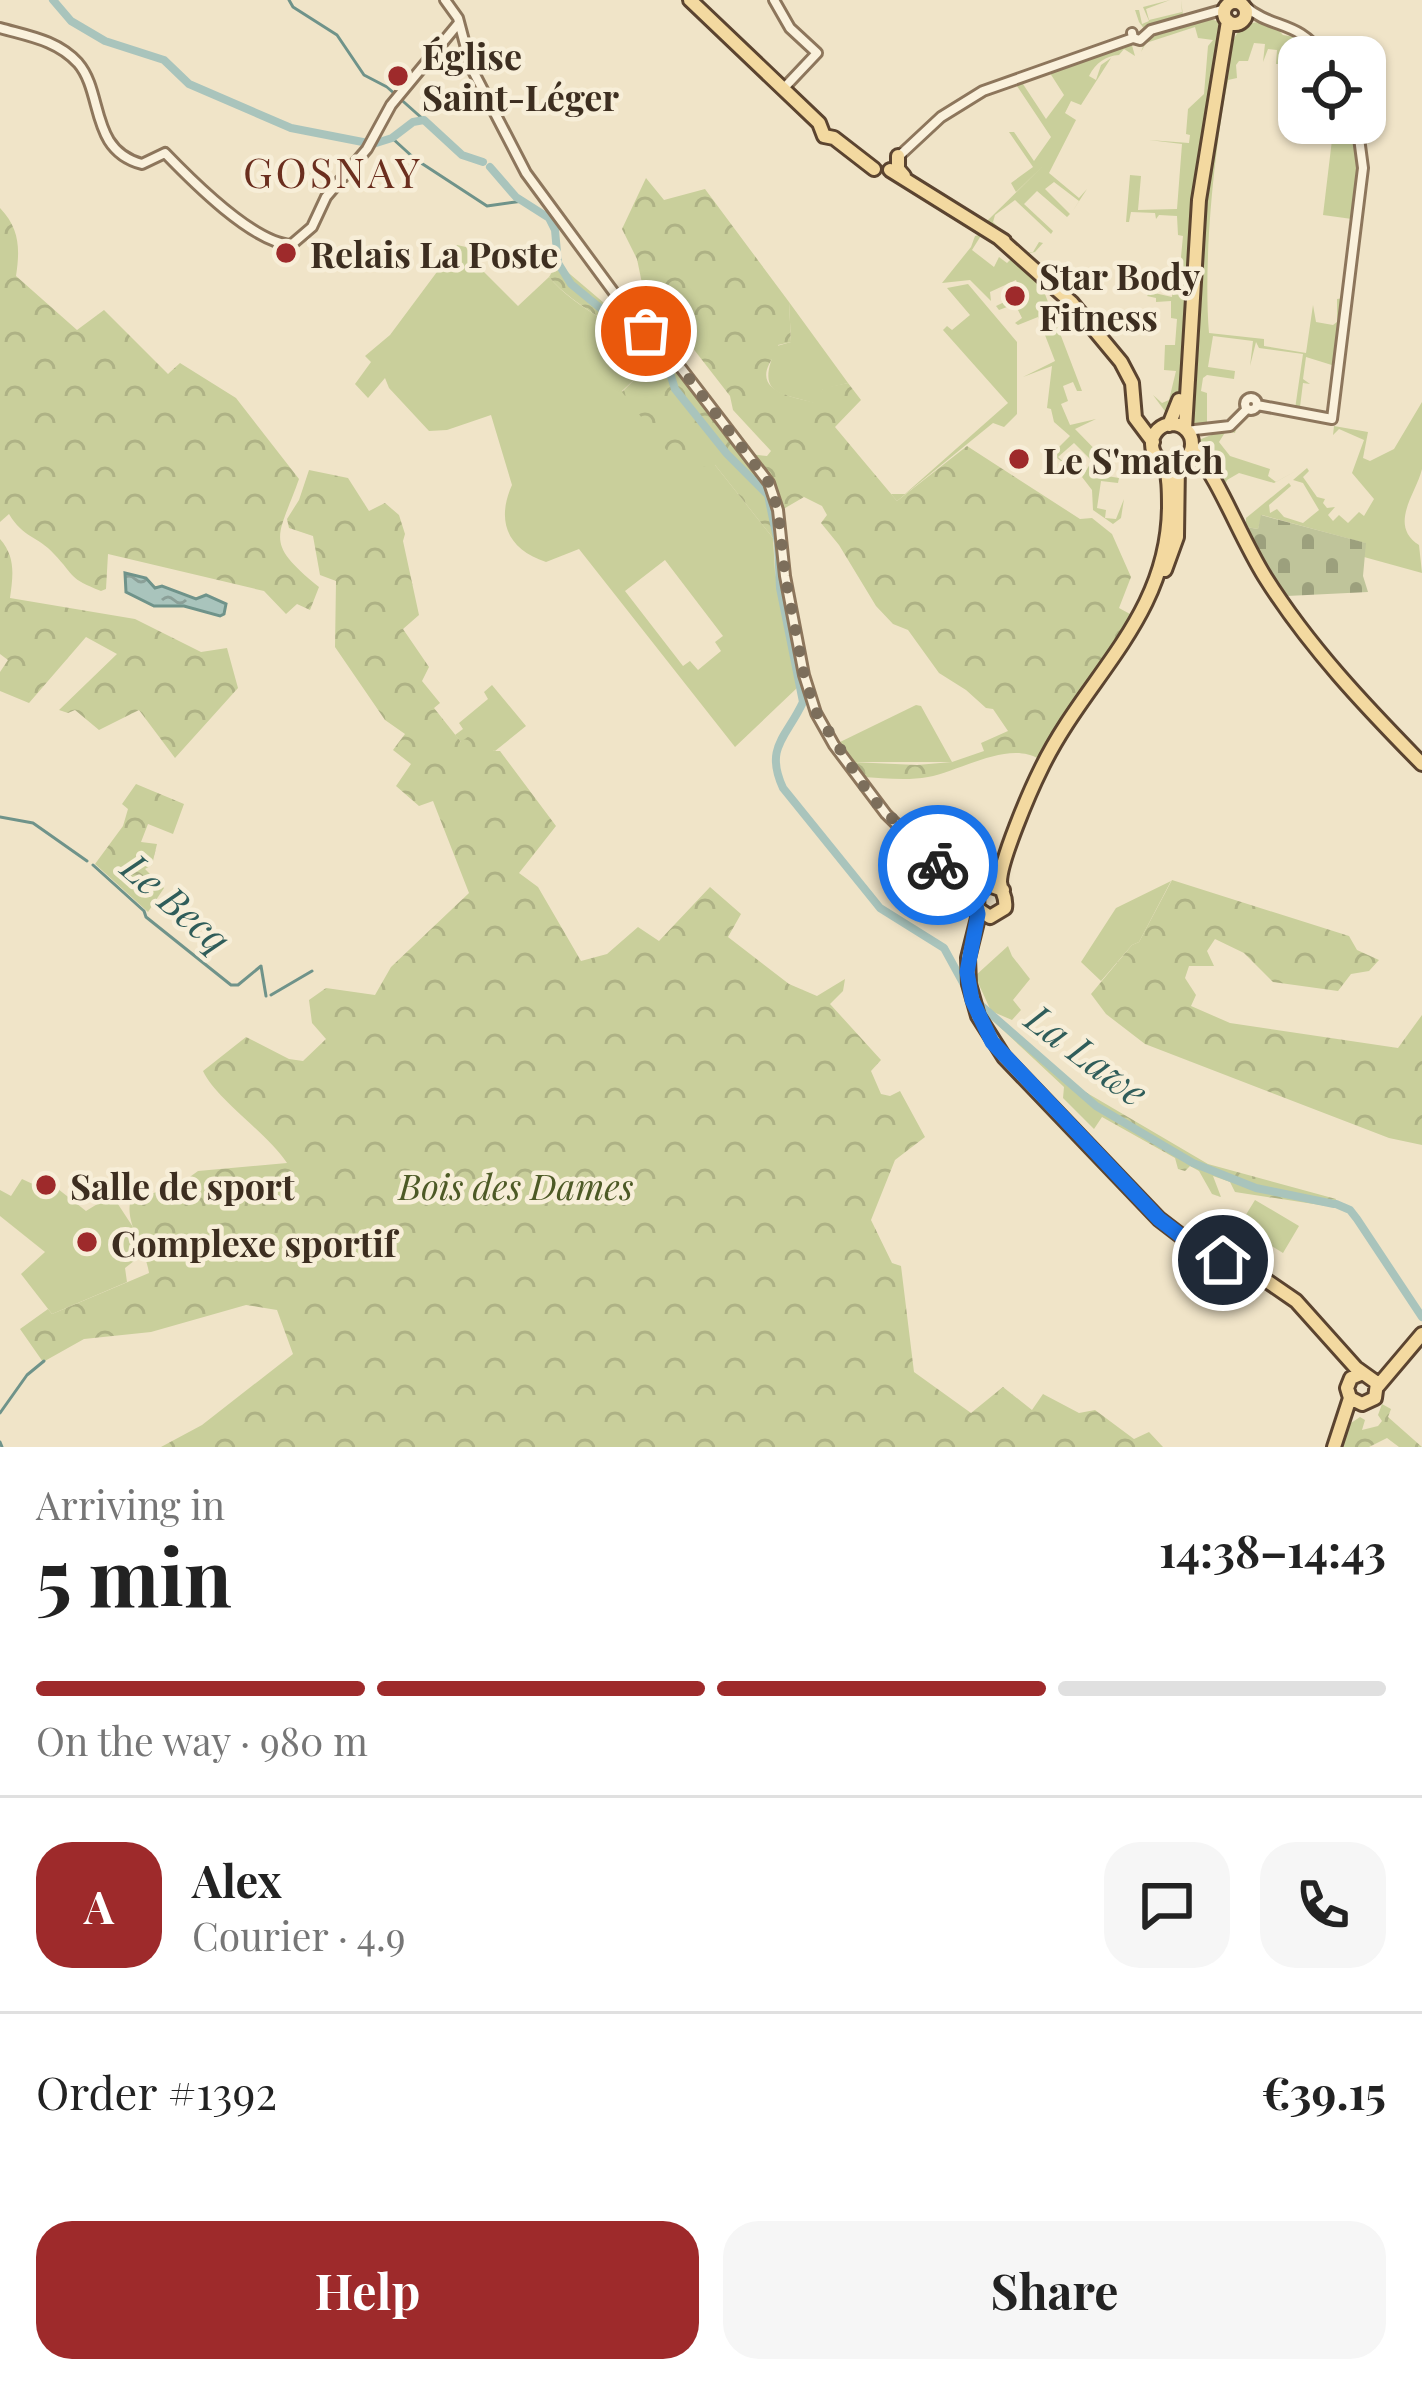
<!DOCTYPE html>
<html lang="en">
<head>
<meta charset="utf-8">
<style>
	:root { --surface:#fff; --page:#f6f6f6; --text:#222; --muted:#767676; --line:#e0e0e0; --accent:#9e2a2b }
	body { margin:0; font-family:"Playfair Display",serif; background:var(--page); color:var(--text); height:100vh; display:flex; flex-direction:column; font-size:45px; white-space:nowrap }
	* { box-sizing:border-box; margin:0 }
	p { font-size:39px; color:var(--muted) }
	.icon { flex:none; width:66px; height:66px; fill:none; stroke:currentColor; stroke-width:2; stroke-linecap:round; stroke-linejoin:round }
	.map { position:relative; height:1447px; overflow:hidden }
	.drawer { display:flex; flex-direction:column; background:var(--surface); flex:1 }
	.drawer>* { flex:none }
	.buttons { position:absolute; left:1278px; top:36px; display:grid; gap:24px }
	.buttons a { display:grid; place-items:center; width:108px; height:108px; border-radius:24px; background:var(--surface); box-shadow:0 3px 9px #0004; font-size:60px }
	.pin { position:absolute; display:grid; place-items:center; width:102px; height:102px; color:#fff; margin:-51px; border:6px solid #fff; border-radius:50%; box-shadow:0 3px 12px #0007 }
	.courier { position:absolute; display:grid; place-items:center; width:120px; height:120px; margin:-60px; border:9px solid #1a73e8; border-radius:50%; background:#fff; color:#222; box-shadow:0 3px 15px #0007 }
	.headline em { font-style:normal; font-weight:700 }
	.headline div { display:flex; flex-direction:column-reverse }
	.headline { display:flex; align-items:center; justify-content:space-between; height:204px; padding:0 36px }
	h1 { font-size:78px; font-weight:700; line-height:90px }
	.bar { display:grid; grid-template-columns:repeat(4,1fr); gap:18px 12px; align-content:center; height:144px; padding:0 36px }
	.bar i { height:15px; border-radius:9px; background:var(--line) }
	.bar .active { background:var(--accent) }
	.bar p { grid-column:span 4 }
	.line { display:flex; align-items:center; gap:30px; padding:0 36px; border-top:3px solid var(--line) }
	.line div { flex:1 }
	.round { display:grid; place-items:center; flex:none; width:126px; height:126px; border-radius:36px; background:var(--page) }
	.button { display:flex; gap:24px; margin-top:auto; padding:24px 36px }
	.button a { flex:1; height:138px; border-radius:36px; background:var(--accent); color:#fff; font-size:48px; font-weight:700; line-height:138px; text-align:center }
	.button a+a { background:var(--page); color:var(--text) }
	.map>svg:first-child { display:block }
	.green { fill:#c9cf9b; fill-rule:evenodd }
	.forest { fill:url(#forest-crowns) }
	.cemetery { fill:url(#cemetery-stones) }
	.water { fill:url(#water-ripples); stroke:#6f938a; stroke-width:3 }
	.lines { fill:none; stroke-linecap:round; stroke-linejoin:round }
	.stream { stroke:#6f938a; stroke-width:3 }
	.river { stroke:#a9c4bc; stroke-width:8 }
	.minor-casing { stroke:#8d765c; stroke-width:14 }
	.major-casing { stroke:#5b4430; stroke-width:18 }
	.minor { stroke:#faf1dc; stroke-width:8 }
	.major { stroke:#f3d9a0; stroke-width:12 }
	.done { stroke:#7c6e5b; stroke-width:12; stroke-dasharray:0 21.6 }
	.route { stroke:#1a73e8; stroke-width:15 }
	.poi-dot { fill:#9e2a2b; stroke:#f7eed8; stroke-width:4.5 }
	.labels { text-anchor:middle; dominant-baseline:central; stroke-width:9; stroke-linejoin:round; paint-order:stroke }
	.poi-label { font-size:36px; font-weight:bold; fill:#3d2e20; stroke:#f7eed8; text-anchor:start }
	.park-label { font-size:36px; font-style:italic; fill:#4d5a26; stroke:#f7eed8 }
	.water-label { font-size:39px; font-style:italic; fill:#2f5d5a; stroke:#f7eed8 }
	.quarter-label { font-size:42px; letter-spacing:3px; fill:#6b2e1e; stroke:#f7eed8 }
</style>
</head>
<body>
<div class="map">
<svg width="1422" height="1447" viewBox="0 0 1422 1447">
	<defs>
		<pattern id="forest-crowns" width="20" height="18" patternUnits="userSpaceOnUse" patternTransform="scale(3)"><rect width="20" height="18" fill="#c9cf9b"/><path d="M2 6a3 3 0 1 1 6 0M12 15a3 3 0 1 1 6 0" fill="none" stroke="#aeb285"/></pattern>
		<pattern id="cemetery-stones" width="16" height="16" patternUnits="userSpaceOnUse" patternTransform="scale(3)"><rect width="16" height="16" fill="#bfc49a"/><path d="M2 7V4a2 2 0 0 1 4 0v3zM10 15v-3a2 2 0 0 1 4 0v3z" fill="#9ca07d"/></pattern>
		<pattern id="water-ripples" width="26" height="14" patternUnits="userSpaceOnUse" patternTransform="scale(3)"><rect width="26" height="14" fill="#a9c4bc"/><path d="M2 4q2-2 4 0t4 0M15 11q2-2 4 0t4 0" fill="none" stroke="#8ba098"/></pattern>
	</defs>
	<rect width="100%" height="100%" fill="#f0e4c8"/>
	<path class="green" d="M1170 0 1146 9 1149 20 1182 12 1181 0 1184 24 1211 19 1225 24 1224 45H1232C1237 26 1250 20 1271 22L1283 35 1302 38 1320 57 1305 52 1300 57 1301 48 1284 46 1282 64H1276L1277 50 1268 49 1263 62 1265 44 1254 43 1248 61H1239L1236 65 1237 78 1228 80C1214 151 1203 261 1209 333L1264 339V346L1306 353 1313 305 1316 322 1333 325 1337 322V299L1344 298 1335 366 1306 357 1303 379 1310 384 1303 383 1300 407 1314 410 1313 415 1295 409 1303 354 1259 348 1256 342 1250 366 1253 341 1213 336 1208 367 1235 371 1234 379 1207 375 1203 378 1201 391 1207 393V427L1189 426V392L1174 397 1170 418 1153 395 1162 403 1169 400 1176 371 1164 370 1165 345H1175L1177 319 1171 318V301L1156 302V298L1147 296 1150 292 1172 297 1173 278H1179L1183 236 1178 235 1177 216 1159 215 1156 219 1155 213 1131 212 1129 222H1126L1130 175 1141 176 1138 210 1177 209 1182 144 1149 140 1189 143 1190 135 1186 134 1188 109 1204 94 1208 46 1213 40 1198 38 1195 27 1146 43 1141 52 1148 34 1139 22 1135 10H1139L1142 24 1149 21 1143 7Z
		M1131 42 1135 56 1124 49 1119 55C1106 56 1096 62 1089 76L1096 80 1101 65 1111 58 1081 105 1071 101 1065 113 1076 120 1049 173 1079 198 1087 189 1072 212 1079 201 1054 182 1045 189 1070 214 1067 217 1037 191 1024 204 1053 231 1051 234 1015 200 995 215 993 222 1026 253 1033 252 1039 242 1043 243 1035 252 1025 254 985 223 1043 166 1016 192 1011 183 1033 167 1009 132H1014L1034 161 1051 137 1015 83 1021 81 1046 119 1064 95 1048 70Z
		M1334 123H1352C1361 152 1363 193 1352 219L1323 215Z
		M982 234 972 250 994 267 999 257 1007 263 1013 257 1040 281 1082 391H1077L1073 382 1063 386 1068 401 1061 404 1070 425 1096 419 1075 429 1112 467 1103 466 1101 475 1119 478 1118 483 1101 481 1097 508 1106 510 1105 518 1116 519 1124 499 1121 518 1113 524 1093 510 1092 490 1082 477 1092 461 1074 443 1058 457 1077 474 1052 454 1070 436 1054 422 1051 409 1047 408 1052 366 1023 377 1055 361 1038 317 1018 325 1015 323 1022 318 1015 304 999 310 996 306 1021 294 1016 280 990 292 991 301 970 280 942 283 971 247 975 236Z
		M457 245 466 247 475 263 518 306 549 277C578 312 625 327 657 358L622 391 715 465 773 538 775 572 798 687 735 747 579 549 546 562C507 549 496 521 512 485L491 415 447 430 429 431 389 388 385 378 368 398 355 384 371 362 365 356 390 335ZM665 560 723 636 715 642 721 651 698 670 690 661 683 666 625 591Z
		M968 284 1017 342V414L1004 427 993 423 897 501 891 494H905L1008 403 943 330 947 326 952 330 970 315 947 288Z
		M789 302 848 383 823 389 817 404C780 392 754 397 777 346L791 342Z
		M1422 402C1422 422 1422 449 1422 469 1416 494 1388 525 1419 545L1422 573 1364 557 1365 543 1262 515 1258 529 1246 527V518L1289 483 1291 486 1269 505 1270 513 1277 509 1284 517 1303 523 1319 510 1303 483 1293 480 1307 468 1309 471 1303 477 1317 497 1325 499 1323 503 1327 508 1335 507 1328 515 1333 521 1339 515 1348 523 1359 512 1364 516 1374 499 1352 473 1364 440 1339 429 1333 435 1334 426 1368 432 1363 458 1370 461 1394 449Z
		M1237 425 1235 433 1226 431 1219 442 1230 456 1270 469 1268 476 1276 482 1299 469 1274 483 1239 473 1227 480 1224 487 1196 441Z
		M492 685 526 726 495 751 462 743 455 735 463 729 459 723 488 699 484 692Z
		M916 705 921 706 952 762H851L838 743Z
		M1171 881 1139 942 1132 945 1101 981 1081 962 1116 908Z
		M1008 946 1012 956 1030 979 1013 1000 1021 1010 1012 1020 991 1011 975 976Z
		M44 1178 86 1211 112 1195 148 1250 125 1268 127 1282 52 1314 21 1274 45 1252 0 1216V1190L11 1196 22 1179 37 1186Z
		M1255 1200 1299 1226 1283 1253 1239 1226Z"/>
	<path class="forest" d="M646 178 664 200 705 189 789 302 791 342 778 345 779 350C744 390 789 396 816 403L823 388 848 383 861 400 835 427 897 501 967 446 1080 519 1092 518 1112 534 1131 577 1119 608 1130 614V624L1039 759C1008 740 961 771 928 777 907 781 883 778 861 777L851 762 917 765 952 762 984 751 981 743 1008 731 993 709 986 708 966 690 939 673 908 630 893 624 876 606 839 545 821 523 827 515 822 506 804 497 780 511V533L773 538 715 465 681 469 622 392 657 357C625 329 576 309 549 277L555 267 564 269 624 320 635 324 637 318 647 327 655 329 750 454 767 456 771 451 733 410 730 396 678 329 646 303 637 259 622 229Z
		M0 208C20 229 20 249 16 276L77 330 104 310 168 374 180 363 236 398 299 479C278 539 263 541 319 587L310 610 297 604 286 614 264 591 108 554 106 589 101 591C68 578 76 577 54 554 38 536 23 538 9 514L0 522Z
		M309 470 348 478 369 511 385 503 399 515 405 534 403 541 419 615 403 629 429 667 422 681 440 703 434 708 461 742 477 730 494 751H500L556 826 519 873 538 887 581 961 607 954 638 927 659 941 710 887 741 914 728 937 789 984 817 996 845 979 843 991 830 1004 881 1060 871 1071 881 1094 890 1096 900 1091 925 1137 895 1160 871 1220 892 1263 901 1266 914 1372 971 1413 1003 1387 1032 1410 1043 1394 1079 1413 1095 1410 1134 1439 1149 1432 1163 1447H161L202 1425 293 1354 277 1310 246 1305 151 1332 84 1339 43 1362 20 1329 48 1309 52 1314 149 1273C146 1250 126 1225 130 1203L187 1179 198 1171 287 1163C266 1132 215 1098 203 1071L246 1037 289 1059 303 1061 326 1039 312 1023 309 1000 326 988 375 995 391 967 469 893 433 801 419 806 396 786 411 764 393 750 405 734 385 720 335 647 336 581 320 575 313 536 289 528 287 519 299 500Z
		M0 539C16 557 13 576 10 598L135 619 201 652 227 648 238 688 175 758 139 710 99 730 75 710 68 713 59 710 117 654 86 637 29 703 0 691V672L8 660 0 654Z
		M136 784 184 804 173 834 148 824 141 842 157 844 152 865 145 869 164 888 148 912 95 864 123 826 128 809 122 804Z
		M1172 880 1349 936 1357 950 1379 960 1369 971 1351 974 1338 991 1273 982 1244 953 1215 939 1207 951 1214 966H1189L1185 978 1196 995 1191 1006 1230 1023 1398 1048 1422 1015V1145L1389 1138 1145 1044 1106 1014 1091 994 1132 945 1139 942Z
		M991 1011 1082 1090 1208 1164 1336 1199 1333 1207 1235 1192 1230 1182 1213 1176 1221 1197 1212 1194 1199 1171 1190 1166 1185 1171 1178 1169 1175 1158 1102 1117 1094 1129 1063 1098 1064 1087 988 1016Z
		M1382 1404 1391 1409 1388 1417 1422 1447H1399L1387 1438 1369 1447H1339L1351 1423 1360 1417 1365 1420 1362 1430 1378 1426 1382 1421 1378 1415Z"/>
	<path class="cemetery" d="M1261 515 1366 543 1363 576 1368 592 1287 596 1265 566 1246 527 1258 529Z"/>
	<path class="water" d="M125 573 146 578 155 588 162 586 196 599 206 595 226 604 224 614 220 616 184 606H154L126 592Z"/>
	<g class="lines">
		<path class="stream" d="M289 0 293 7 337 35 364 75 387 87 424 120
			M392 138 415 159 487 206 523 201
			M0 817 33 823 87 861
			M93 865 144 911 146 917 231 985H238L261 966 266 996
			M271 995 312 971
			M0 1413 27 1375 44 1361
			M0 1442 2 1447"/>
		<path class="river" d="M53 0 71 21 105 41 164 60 189 84 291 128 373 144 392 138 413 122 424 120 462 155 483 162
			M490 167 516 197 549 218 555 230 558 263 571 284 616 321 634 327 663 351 675 389 727 454 768 495 778 543 780 588 803 702C787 737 764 747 783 788L880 908 944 948 967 990
			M977 1002 1096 1106 1193 1163 1256 1188 1334 1204
			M1336 1204 1350 1210 1357 1219 1422 1317"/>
		<defs>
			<path id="minor" d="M445 0 458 18 471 67 526 173 629 313 671 355 769 483 778 510 785 576 804 675 816 713 834 745 886 814 974 900
				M774 0 790 28 817 53 783 89
				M1245 6C1272 30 1298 19 1324 57
				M0 28C28 36 57 40 78 63 104 93 89 150 142 164L165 153C192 181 252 242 291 245L312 227 326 197 367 149 391 105 458 24
				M1132 33 1133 38 1140 40 1151 30 1225 9
				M897 158 941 117 983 91 1133 38
				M1245 404a6 6 0 1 1 12 0a6 6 0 1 1-12 0Z
				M1257 405 1332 419 1363 168 1357 123
				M1186 431 1230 426 1247 409"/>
			<path id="major" d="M690 0 819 123 824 136 834 138 874 169
				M1224 13a11 11 0 1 1 22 0a11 11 0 1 1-22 0Z
				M898 156V169L904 176
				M890 170 1004 241
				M999 238 1072 303 1121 362 1132 383 1135 418 1153 442
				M1152 444a20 20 0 1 1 40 0a20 20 0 1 1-40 0Z
				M1169 425 1179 400
				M1185 429 1199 200 1228 21
				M1192 446C1222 485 1239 535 1265 577 1309 647 1365 706 1422 764
				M1165 570 1177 537 1178 463
				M1003 890 989 885 977 893 978 918 968 958 969 984 978 1016 1004 1057 1159 1219 1189 1242 1264 1279 1296 1301 1356 1368 1377 1383 1375 1398 1362 1404 1350 1398 1347 1388 1351 1378 1363 1373
				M978 909 990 917 1005 908C1007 896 1001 893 1000 882 1000 861 1030 791 1041 769 1085 677 1168 618 1169 507 1169 492 1169 476 1164 462
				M1378 1386 1422 1334
				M1334 1447 1350 1398"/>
		</defs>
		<use href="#minor" class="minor-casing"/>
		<use href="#major" class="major-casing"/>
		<use href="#minor" class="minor"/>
		<use href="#major" class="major"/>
	</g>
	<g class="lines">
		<path class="done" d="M646 331 671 355 769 483 778 510 785 576 804 675 816 712 871 797 938 865"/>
		<path class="route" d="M938 865 975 901 978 914 967 972 972 1000 992 1042 1159 1219 1189 1242 1223 1260"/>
	</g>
	<g class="poi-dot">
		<circle cx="398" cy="76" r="12"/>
		<circle cx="286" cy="253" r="12"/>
		<circle cx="1015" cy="296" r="12"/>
		<circle cx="1019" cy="459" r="12"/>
		<circle cx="46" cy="1185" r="12"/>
		<circle cx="87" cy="1242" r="12"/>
	</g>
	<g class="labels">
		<g class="poi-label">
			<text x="422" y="55">Église<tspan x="422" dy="41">Saint-Léger</tspan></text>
			<text x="310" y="253">Relais La Poste</text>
			<text x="1039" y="275">Star Body<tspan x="1039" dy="41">Fitness</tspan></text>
			<text x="1043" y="459">Le S'match</text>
			<text x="70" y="1185">Salle de sport</text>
			<text x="111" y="1242">Complexe sportif</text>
		</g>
		<g class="park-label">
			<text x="516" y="1185">Bois des Dames</text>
		</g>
		<g class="water-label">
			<text transform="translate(177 902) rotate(41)">Le Becq</text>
			<text transform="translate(1088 1054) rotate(37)">La Lawe</text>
		</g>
		<g class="quarter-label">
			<text x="333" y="171">GOSNAY</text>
		</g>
	</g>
</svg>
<div class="buttons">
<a><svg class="icon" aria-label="locate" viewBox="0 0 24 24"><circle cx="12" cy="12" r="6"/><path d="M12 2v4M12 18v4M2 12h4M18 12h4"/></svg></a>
</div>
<div class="pin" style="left:646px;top:331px;background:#ea580c"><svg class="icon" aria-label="bag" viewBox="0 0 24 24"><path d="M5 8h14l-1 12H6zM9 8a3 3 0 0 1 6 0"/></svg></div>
<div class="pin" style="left:1223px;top:1260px;background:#1f2937"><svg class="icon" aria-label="home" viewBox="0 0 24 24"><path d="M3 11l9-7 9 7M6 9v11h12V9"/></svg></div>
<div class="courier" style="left:938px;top:865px"><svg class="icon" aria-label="bike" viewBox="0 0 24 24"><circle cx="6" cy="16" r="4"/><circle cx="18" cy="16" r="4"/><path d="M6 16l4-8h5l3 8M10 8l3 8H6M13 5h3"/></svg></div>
</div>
<section class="drawer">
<div class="headline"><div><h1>5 min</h1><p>Arriving in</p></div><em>14:38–14:43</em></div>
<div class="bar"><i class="active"></i><i class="active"></i><i class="active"></i><i></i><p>On the way · 980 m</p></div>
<div class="line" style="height:216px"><b class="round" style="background:var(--accent);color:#fff">A</b><div><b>Alex</b><p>Courier · 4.9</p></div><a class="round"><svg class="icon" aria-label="chat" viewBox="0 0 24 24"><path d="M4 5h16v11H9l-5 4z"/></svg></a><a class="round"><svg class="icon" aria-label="phone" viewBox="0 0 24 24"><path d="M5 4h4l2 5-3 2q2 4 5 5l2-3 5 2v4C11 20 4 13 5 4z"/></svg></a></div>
<div class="line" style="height:156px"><div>Order #1392</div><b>€39.15</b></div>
<div class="button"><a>Help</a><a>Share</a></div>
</section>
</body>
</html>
